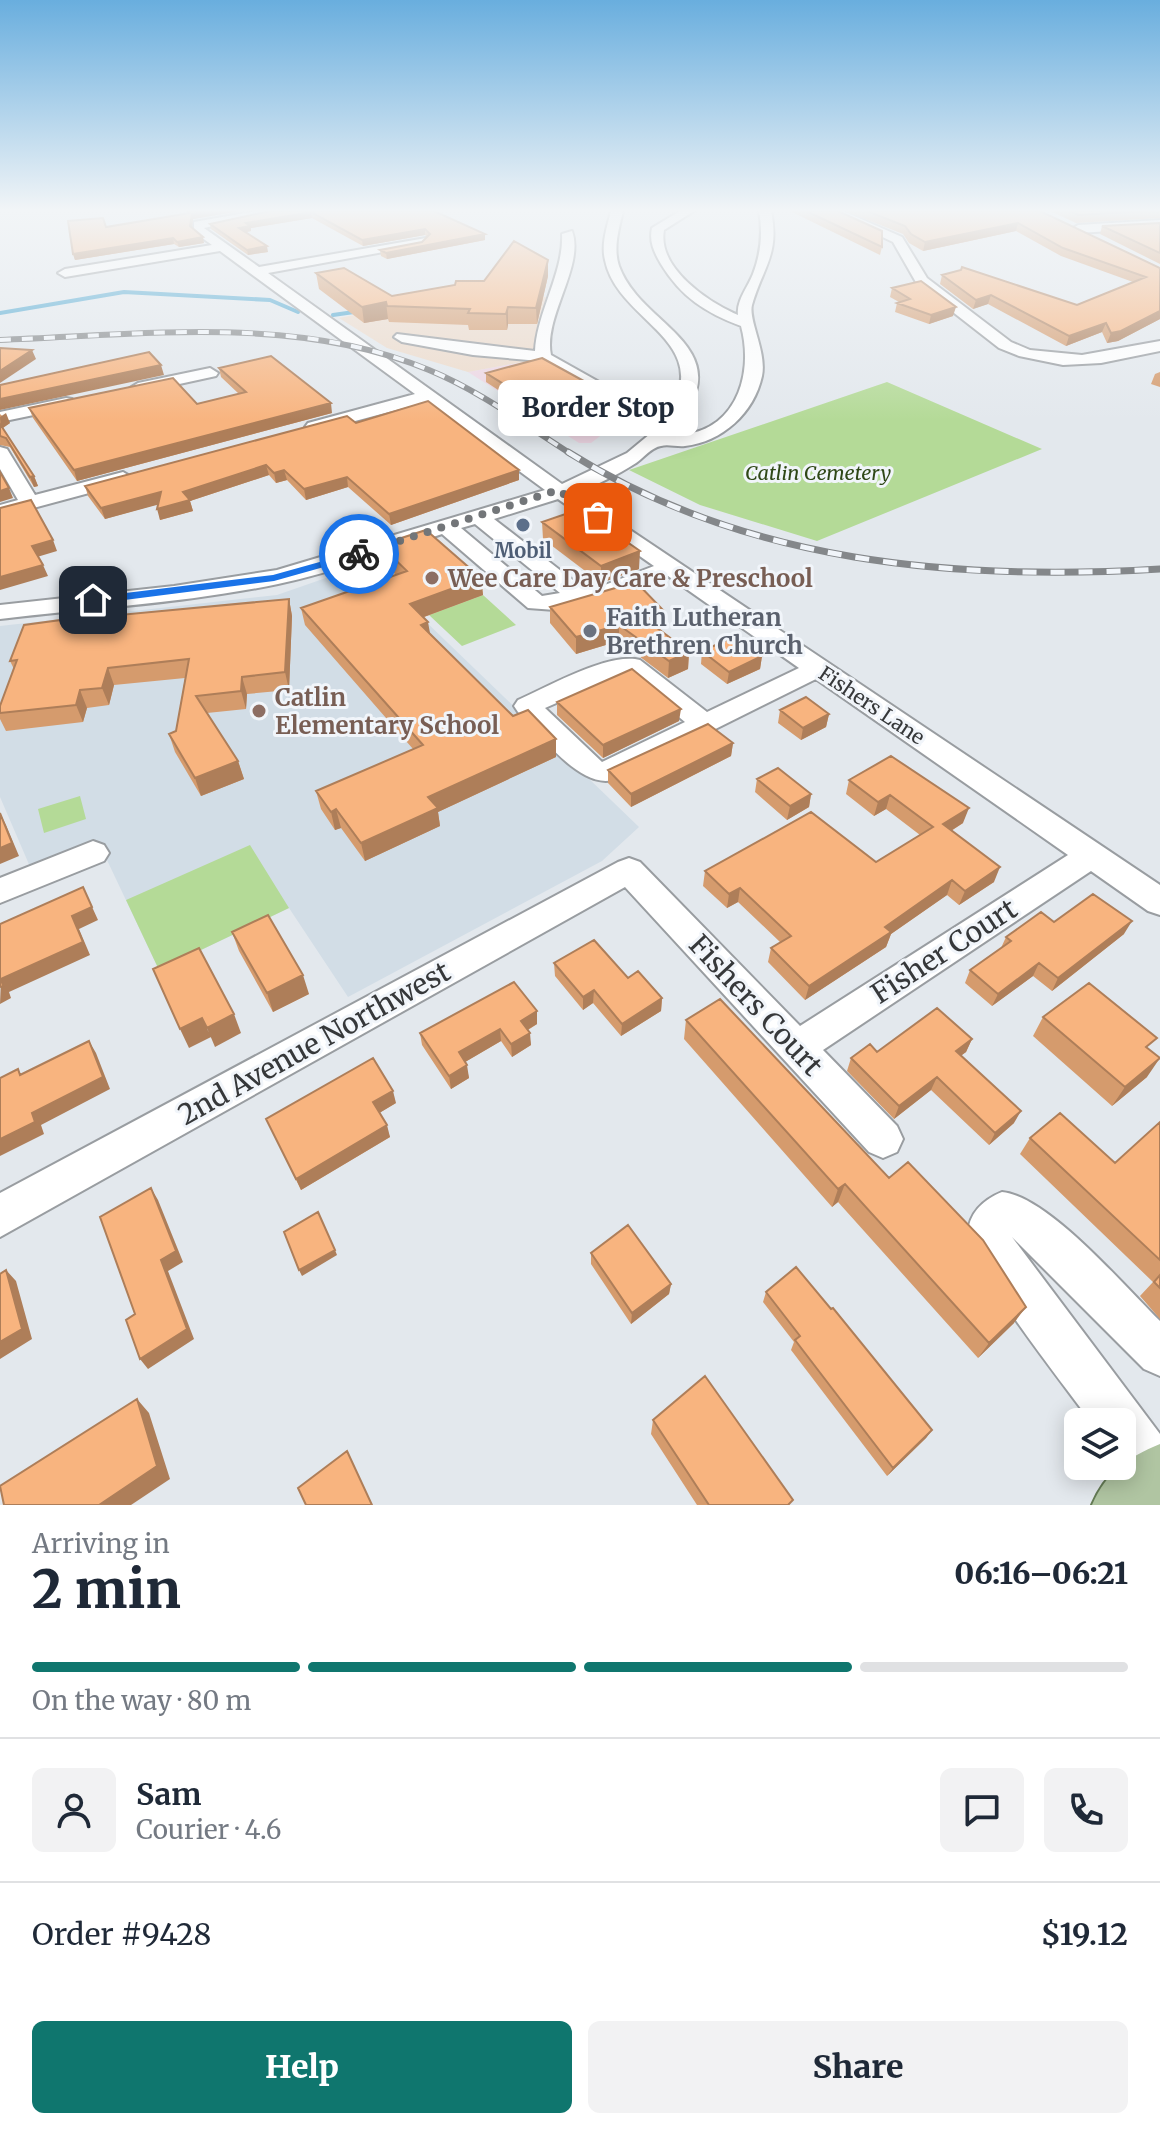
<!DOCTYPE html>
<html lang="en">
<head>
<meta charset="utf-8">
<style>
	:root { --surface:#fff; --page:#f2f2f3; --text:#1f2937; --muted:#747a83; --line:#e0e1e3; --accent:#0f766e }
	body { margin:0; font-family:Merriweather,serif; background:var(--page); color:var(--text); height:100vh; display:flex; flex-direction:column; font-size:30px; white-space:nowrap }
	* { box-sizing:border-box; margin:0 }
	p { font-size:26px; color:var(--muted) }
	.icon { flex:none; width:44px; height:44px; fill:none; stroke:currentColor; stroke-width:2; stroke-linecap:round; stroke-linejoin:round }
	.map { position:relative; height:1505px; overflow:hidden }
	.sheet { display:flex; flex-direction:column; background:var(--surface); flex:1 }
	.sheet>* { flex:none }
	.fabs { position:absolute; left:1064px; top:1408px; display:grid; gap:16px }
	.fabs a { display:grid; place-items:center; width:72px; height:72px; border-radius:12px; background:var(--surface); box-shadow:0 4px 20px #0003; font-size:40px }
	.pin { position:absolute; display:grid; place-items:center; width:68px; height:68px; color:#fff; margin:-34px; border-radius:16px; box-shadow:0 4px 12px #0006 }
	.courier { position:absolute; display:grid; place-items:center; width:80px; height:80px; margin:-40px; border:6px solid #1a73e8; border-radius:50%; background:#fff; color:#222; box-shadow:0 2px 10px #0007 }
	.bubble { position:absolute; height:56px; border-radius:12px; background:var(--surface); box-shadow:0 4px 20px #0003; font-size:26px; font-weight:800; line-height:56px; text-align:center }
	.head em { font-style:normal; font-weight:800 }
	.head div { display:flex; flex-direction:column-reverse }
	.head { display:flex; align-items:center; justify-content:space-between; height:136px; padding:0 32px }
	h1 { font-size:52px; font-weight:800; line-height:60px }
	.bar { display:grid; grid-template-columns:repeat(4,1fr); gap:12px 8px; align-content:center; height:96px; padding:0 32px }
	.bar i { height:10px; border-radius:6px; background:var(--line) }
	.bar .selected { background:var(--accent) }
	.bar p { grid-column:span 4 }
	.line { display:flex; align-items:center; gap:20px; padding:0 32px; border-top:2px solid var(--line) }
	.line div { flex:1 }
	.round { display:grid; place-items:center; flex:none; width:84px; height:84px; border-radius:12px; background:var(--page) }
	.primary-button { display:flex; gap:16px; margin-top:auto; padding:16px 32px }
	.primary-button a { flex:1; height:92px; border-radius:12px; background:var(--accent); color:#fff; font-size:32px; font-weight:800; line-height:92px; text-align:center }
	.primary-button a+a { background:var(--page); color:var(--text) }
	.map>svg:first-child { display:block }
	.commercial { fill:#edd6e3 }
	.industrial { fill:#eddaca }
	.built { fill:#d2dde6 }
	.green { fill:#b4da97 }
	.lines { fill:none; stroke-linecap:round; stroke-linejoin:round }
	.stream { stroke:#4ba5cf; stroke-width:4 }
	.minor-casing { stroke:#999da1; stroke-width:4 }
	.major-casing { stroke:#647b55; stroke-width:4 }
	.minor { fill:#fff; fill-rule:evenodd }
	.major { fill:#b0c5a2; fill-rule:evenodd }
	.rail-far1-casing { stroke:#84878a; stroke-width:6 }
	.rail-casing { stroke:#84878a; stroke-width:7 }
	.rail-far1 { stroke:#f1f5fa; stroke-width:4; stroke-dasharray:11; stroke-linecap:butt }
	.rail { stroke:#f1f5fa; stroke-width:5; stroke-dasharray:14; stroke-linecap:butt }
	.wall { fill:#d59b6d }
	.shaded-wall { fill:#ae7e59 }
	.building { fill:#f8b47f; stroke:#ae7e59; stroke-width:2 }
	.route { fill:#1a73e8 }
	.done { stroke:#737679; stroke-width:8; stroke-dasharray:0 14.4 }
	.service-dot { fill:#5c6f8a; stroke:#f1f5fa; stroke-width:3 }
	.education-dot { fill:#8d6e63; stroke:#f1f5fa; stroke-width:3 }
	.worship-dot { fill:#6b7280; stroke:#f1f5fa; stroke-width:3 }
	.labels { text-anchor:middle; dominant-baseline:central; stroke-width:6; stroke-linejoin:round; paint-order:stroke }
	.far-park-label { font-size:20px; font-style:italic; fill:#2f4817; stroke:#f1f5fa }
	.far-service-label { font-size:20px; font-weight:bold; fill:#4e5e75; stroke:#f1f5fa }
	.far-street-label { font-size:20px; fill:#36383a; stroke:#f1f5fa }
	.education-label { font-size:24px; font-weight:bold; fill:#785e54; stroke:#f1f5fa; text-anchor:start }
	.worship-label { font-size:24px; font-weight:bold; fill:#5b616d; stroke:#f1f5fa; text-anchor:start }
	.near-street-label { font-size:28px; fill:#36383a; stroke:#f1f5fa }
</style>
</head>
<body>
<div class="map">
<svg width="1160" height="1505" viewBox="0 0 1160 1505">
	<rect width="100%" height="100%" fill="#e3e8ed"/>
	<path class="commercial" d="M534 360 629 414 591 443H579L468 372Z"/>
	<path class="industrial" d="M456 295 546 297 534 360 468 372 387 348 339 318Z"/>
	<path class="built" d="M366 564 639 827 602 861 348 997 289 908 159 970 98 841 31 869 0 797V626L277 595Z"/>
	<path class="green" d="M887 382 1042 449 817 541 700 505 629 470Z
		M483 595 516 625 462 646 429 615Z
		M80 796 86 819 44 833 38 809Z
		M250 845 289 908 159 970 126 900Z"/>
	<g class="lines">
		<path class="stream" d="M0 313 124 292 270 300 298 312
			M333 315 361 311"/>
		<defs>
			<path id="minor" d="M256 211H281L204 228 259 267 426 238 428 241 422 245 268 273 562 484 627 453 656 429 540 361 473 355 402 342 394 337 397 334 535 351C537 312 564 272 562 234L572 231C585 266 543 317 551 355L665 419C720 340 618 324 605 260 601 244 607 227 611 211H623C619 228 613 248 619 266 642 330 748 345 670 435 733 438 755 378 741 326 706 313 681 297 661 264 654 252 649 242 652 228L680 211H694L664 230C657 268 708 302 738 315 736 301 748 287 753 274 761 253 763 233 759 211H771C780 254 763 267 752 305 748 320 767 352 762 376 754 413 722 442 685 446 677 447 668 444 661 446 652 447 643 458 636 463 617 475 597 485 575 493L1160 885V915L1148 911 1091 871 823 1050 897 1126 903 1139 897 1152 883 1158 869 1152 625 887 0 1237V1193L618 862 629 858 640 862 800 1026 1068 855 816 679 613 780C580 789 540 734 518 712L514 706 518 700C548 687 608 652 640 660L707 712 799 668 668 576 600 602H580L555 610 528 608 442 534C388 552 334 572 278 584 187 603 93 608 0 619V605L174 586 277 570 545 490 426 402 314 432 308 431 305 427 308 423 415 394 220 251 65 277 58 273 65 269 212 245 194 232V222ZM558 499 654 566 597 588H583L494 519ZM475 524 560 593 542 596 461 528ZM625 673 685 722 602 762 545 708Z
				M828 211H843L902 237 927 278 1011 342 1030 350 1082 355 1160 341V351L1101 363 1063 365 1019 356 999 348 917 284 893 242Z
				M1160 220V228L1078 233 1072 229 1078 225Z
				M210 368 218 373 216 376 138 393 130 388 138 383Z
				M66 398 72 399 75 403 72 407 0 422V412Z
				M0 447 7 449 35 495 123 472 133 478 130 482 0 517V505L18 500 0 469Z
				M93 841 104 845 109 853 104 861 0 903V878Z
				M1002 1192C1048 1196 1125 1287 1160 1321V1376L1144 1369 1012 1237 1160 1434V1500C1121 1484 1122 1460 1122 1422H1091C1069 1391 965 1261 968 1232 970 1211 985 1199 1002 1192Z"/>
			<path id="major" d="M1160 1444V1505H1092C1106 1472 1128 1457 1160 1444Z"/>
		</defs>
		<use href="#minor" class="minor-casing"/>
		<use href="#major" class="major-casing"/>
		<use href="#minor" class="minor"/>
		<use href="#major" class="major"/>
		<defs>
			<path id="rail-far1" d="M0 340C140 335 297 314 429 370 480 391 525 425 571 454"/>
			<path id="rail" d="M568 452C746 564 956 581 1160 569"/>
		</defs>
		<use href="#rail-far1" class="rail-far1-casing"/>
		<use href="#rail" class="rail-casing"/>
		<use href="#rail-far1" class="rail-far1"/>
		<use href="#rail" class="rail"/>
	</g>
	<path class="wall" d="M186 211H240L193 219 192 228 204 243 179 247 174 244 75 260 73 254 106 227 187 214Z
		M270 211H434L485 234V240L387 259 381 256 380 250 422 242 427 237 425 235 363 246 312 218 251 228V231L247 232 268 252 248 255 211 229 210 224Z
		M792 211H838L882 247 880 255 792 212Z
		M845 211H1040L1160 268V319L1118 341 1107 343 1102 332 1066 346 988 304 973 309 940 284 942 275 1077 305 1133 282 1061 256 1016 231 923 251 909 243 903 234Z
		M1050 211H1160V218L1076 223Z
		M1160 223V264L1100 234 1102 226Z
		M316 273 392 296 484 281 548 276 537 324H508L507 330H469L468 325 389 322 388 319 364 323 319 289Z
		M892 288 953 316 929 324 895 312 897 303 899 302 890 297Z
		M219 368 332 413 77 481 33 418 29 408 197 404 239 394 221 377Z
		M1160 372V387L1151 384 1155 374Z
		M486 373 622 402V412L561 431 486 382Z
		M0 414 10 423 3 428 34 476 38 486 34 487 10 447 0 445Z
		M356 423 519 470V480L391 525 348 487 306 500 287 480 276 483 269 475 190 501 193 511 160 520 158 504 105 519 88 496 85 486Z
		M542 522 639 569 601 583 543 539Z
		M380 545 481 578 483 595 424 617 430 634 513 716 556 757 438 812 440 826 365 861 341 828 335 830 321 809 316 791 413 749 305 625 301 608 396 575 382 562Z
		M289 599 292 616 289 690 247 694 246 709 207 713 238 761 244 779 201 796 175 752 169 734 176 731 185 678 114 685 109 705 87 708 83 722 6 731 0 719V706L14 669 10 661 120 612 121 615Z
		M550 607 664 611 663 628 659 629 689 652 688 669 668 678 619 641 576 654 550 623Z
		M702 651 762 656 760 669 727 684 701 664Z
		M557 702 679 721 603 758 557 715Z
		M780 710 829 714 826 727 801 740 778 723Z
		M733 743 731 756 631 807 608 783V770Z
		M757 779 811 794 809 807 787 820 755 792Z
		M849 780 963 823 951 831 994 882 959 905 947 895 891 934 886 947 805 1000 768 962 771 948 780 942 738 902 727 908 703 886 705 871 876 862 920 835 886 809 874 816 846 794Z
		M1054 922 1124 934 1052 991 1033 976 992 1006 965 983 970 970 1001 948 1006 937Z
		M232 932 309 994 273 1012 239 951Z
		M554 963 628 978 662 998 661 1011 621 1036 593 1003 583 1010 555 976Z
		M537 1011V1024L528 1030 531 1045 512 1057 501 1041 465 1062 469 1078 451 1089 422 1045 420 1033Z
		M1043 1017 1149 1049 1147 1077 1112 1106 1033 1036Z
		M686 1020 1014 1323 978 1358 838 1202 832 1207 684 1039Z
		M972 1039 966 1052 960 1056 1014 1123 989 1145 931 1090 894 1119 847 1071 851 1058 877 1052Z
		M396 1103 379 1113 390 1137 301 1190 266 1119Z
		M1160 1122V1319L1140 1296 1153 1282 1020 1154 1030 1138 1115 1163Z
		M591 1253 671 1284 669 1294 631 1324 591 1264Z
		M766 1292 831 1309 932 1430 926 1438 887 1476 791 1350 794 1342 763 1302Z
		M653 1420 790 1505H697L651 1434Z"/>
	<path class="shaded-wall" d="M208 211H240L193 219 191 232 190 226 192 214Z
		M311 212 312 218 251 228V231L241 233 239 228 246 223Z
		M1018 223 1016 231 923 251 925 242Z
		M425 229V235L363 246 362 240Z
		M485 234V240L387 259 386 253Z
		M203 237 204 243 179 247 177 242Z
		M173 238 174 244 75 260 73 254Z
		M267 246 268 252 248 255 247 250Z
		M548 260V276L537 324 536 308Z
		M991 295 988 304 973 309 976 300Z
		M386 302 388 319 364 323 362 307Z
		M508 307V324L507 330 506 314Z
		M956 307 953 316 929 324 931 315Z
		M1160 311V319L1118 341 1107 343 1111 333Z
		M1106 323 1102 332 1066 346 1069 336Z
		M32 350 36 359 0 383V371Z
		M161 365 164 375 0 410V399Z
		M622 402V412L561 431V420Z
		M331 403 332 413 77 481 74 470Z
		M6 413 10 423 1 429 0 417Z
		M266 465 269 475 190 501 193 511 160 520 157 509 183 492Z
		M284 470 287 480 276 483 274 473Z
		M519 470V480L391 525 389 514Z
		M34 476 38 486 34 487 30 477Z
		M347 477 348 487 306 500 304 489Z
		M9 488 13 498 0 502V491Z
		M161 492 164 503 105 519 101 508Z
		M53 540 57 551 37 557 32 546Z
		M640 551 639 569 601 583V566Z
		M43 565 48 576 0 590V577Z
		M481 578 483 595 413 621 410 604Z
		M289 599 292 616 289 690 285 672Z
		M664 611 663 628 643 634 644 618Z
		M428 622 431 639 421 625Z
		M619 625V641L576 654V637Z
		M689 652 688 669 668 678 669 661Z
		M762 656 760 669 727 684 729 672Z
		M108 668 114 685 109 705 102 688Z
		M242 677 247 694 246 709 241 691Z
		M80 690 87 708 83 722 76 705Z
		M681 709 679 721 603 758V745Z
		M829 714 826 727 801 740 803 728Z
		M556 739V757L438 812 440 826 365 861 361 843 428 797Z
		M733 743 731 756 631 807V794Z
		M238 761 244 779 201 796 195 778Z
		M811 794 809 807 787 820 790 806Z
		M890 795 886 809 874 816 878 802Z
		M969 808 963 823 938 839 943 824Z
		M336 809 341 828 335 830 331 812Z
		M0 813 6 825 19 856 0 864Z
		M1000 867 994 882 959 905 965 891Z
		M952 880 947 895 891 934 886 947 805 1000 809 986 885 927Z
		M83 887 98 920 79 929 90 955 9 992 11 998 0 1004 1 979 72 916Z
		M740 888 738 902 727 908 729 894Z
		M1132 921 1124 934 1052 991 1058 978Z
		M1039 963 1033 976 992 1006 998 994Z
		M303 975 309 994 273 1012 267 993Z
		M594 990 593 1003 583 1010V997Z
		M662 998 661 1011 621 1036 622 1024Z
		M537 1011V1024L522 1033 521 1021Z
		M234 1014 241 1033 215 1047 207 1028Z
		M202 1018 211 1037 189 1048 180 1029Z
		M500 1029 501 1041 460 1065 459 1052Z
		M530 1033 531 1045 512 1057 511 1044Z
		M972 1039 966 1052 950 1064 956 1051Z
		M89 1041 96 1053 110 1089 41 1125 44 1134 0 1156V1139L32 1113Z
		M1160 1058 1147 1077 1112 1106 1125 1087Z
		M467 1065 469 1078 451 1089 449 1076Z
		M937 1077 931 1090 894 1119 899 1106Z
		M393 1091 396 1103 376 1115 373 1102Z
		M1021 1111 1014 1123 989 1145 995 1133Z
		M387 1125 390 1137 301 1190 296 1179Z
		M845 1184 838 1202 832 1207 838 1189Z
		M151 1188 158 1200 183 1262 168 1271 194 1339 148 1369 140 1359 161 1260Z
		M335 1250 337 1255 302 1276 299 1270Z
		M6 1270 16 1281 32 1339 0 1359V1342Z
		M671 1284 669 1294 631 1324 632 1313Z
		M1026 1307 1014 1323 978 1358 989 1343Z
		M137 1399 149 1413 170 1479 131 1505H99Z
		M932 1430 926 1438 887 1476 893 1468Z"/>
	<path class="building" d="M186 211H208L192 214 190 226 203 237 177 242 173 238 73 254 68 221 103 218 106 227 190 213Z
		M270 211H434L485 234 386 253 380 250 422 242 430 234 425 229 362 240 311 212 246 223 250 226 239 228 267 246 247 250 210 224Z
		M806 211H838L882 231V247Z
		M867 211H1040L1160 268V311L1121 331 1111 333 1106 323 1069 336 991 295 976 300 942 275 961 270 962 267 1077 305 1146 277 1063 248 1018 223 925 242 911 234 905 226Z
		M1070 211H1147L1078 215Z
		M1160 223V253L1102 226Z
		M514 241 548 260 536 308 508 307 506 314 468 313 470 309 387 306 386 302 362 307 316 273 344 268 392 296 455 285 456 281H484Z
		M921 281 956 307 931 315 897 303 910 299 892 288Z
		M0 348 32 350 0 371Z
		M149 352 161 365 0 399V385Z
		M271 356 331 403 74 470 29 408 173 378 197 404 246 392 219 368Z
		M542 358 622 402 561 420 486 373Z
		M428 401 519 470 389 514 347 477 304 489 284 470 274 473 266 465 183 492 190 500 157 509 161 492 101 508 85 486 347 416 356 423Z
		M0 424 34 476 30 477 6 438 0 436Z
		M0 472 9 488 0 491Z
		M31 500 53 540 32 546 43 565 0 577V508Z
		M580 509 640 551 601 566 542 522Z
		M426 530 481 578 410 604 428 622 421 625 513 716 528 710 556 739 428 797 438 808 361 843 336 809 331 812 316 791 423 745 301 608 407 571 380 545Z
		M636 582 664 611 644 618 689 652 669 661 619 625 576 637 550 607Z
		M289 599 285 672 242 677 241 691 196 696 238 761 195 778 169 734 176 731 189 659 108 668 102 688 80 690 76 705 0 713V706L17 660 10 661 24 625 120 612V615Z
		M734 637 762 656 729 672 702 651Z
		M632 669 681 709 603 745 557 702Z
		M806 697 829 714 803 728 780 710Z
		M708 724 733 743 631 794 608 770Z
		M891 756 969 808 943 824 1000 867 965 891 952 880 885 927 891 932 809 986 771 948 791 936 740 888 729 894 705 871 811 812 876 862 933 827 890 795 878 802 849 780Z
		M778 768 811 794 790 806 757 779Z
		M0 813 12 843 0 848Z
		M83 887 92 907 72 916 83 942 1 979 3 986 0 987V924Z
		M1093 894 1132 921 1058 978 1039 963 998 994 970 970 1011 941 1006 937 1041 912 1054 922Z
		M268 915 303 975 267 993 232 932Z
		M594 940 628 978 638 971 662 998 622 1024 594 990 583 997 554 963Z
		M199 948 234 1014 207 1028 202 1018 180 1029 153 969Z
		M514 982 537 1011 521 1021 530 1033 511 1044 500 1029 459 1052 467 1065 449 1076 420 1033Z
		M1089 983 1157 1038 1146 1047 1160 1058 1125 1087 1043 1017Z
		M720 999 889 1178 908 1162 983 1240 1026 1307 989 1343 845 1184 838 1189 686 1020Z
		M937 1008 972 1039 956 1051 1021 1111 995 1133 937 1077 899 1106 851 1058 870 1044 877 1052Z
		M89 1041 103 1077 32 1113 35 1122 0 1139V1078L18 1069 20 1075Z
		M373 1058 393 1091 373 1102 387 1125 296 1179 266 1119Z
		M1060 1113 1115 1163 1160 1122V1260L1030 1138Z
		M151 1188 176 1251 161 1260 187 1329 140 1359 126 1320 135 1314 100 1217Z
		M318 1212 335 1250 299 1270 284 1232Z
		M628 1225 671 1284 632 1313 591 1253Z
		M796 1267 831 1309 833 1308 932 1430 893 1468 795 1340 800 1336 766 1292Z
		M6 1270 22 1329 0 1342V1274Z
		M1160 1275V1288L1154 1282Z
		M705 1376 793 1500 788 1505H709L653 1420Z
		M137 1399 157 1466 99 1505H4L0 1486Z
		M347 1451 372 1505H306L298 1488Z"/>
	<linearGradient id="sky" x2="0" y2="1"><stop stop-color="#69aede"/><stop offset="0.5" stop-color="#f2f5f7"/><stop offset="1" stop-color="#f2f5f7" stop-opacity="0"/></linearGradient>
	<rect width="1160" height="421" fill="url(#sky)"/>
	<path class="route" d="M359 551 363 552V556L274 581 93 604 88 600 93 597 273 575Z"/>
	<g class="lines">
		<path class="done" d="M359 554 558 490 598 517"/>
	</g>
	<circle class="service-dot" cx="523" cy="525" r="8"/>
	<g class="education-dot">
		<circle cx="432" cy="578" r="8"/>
		<circle cx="259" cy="711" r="8"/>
	</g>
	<circle class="worship-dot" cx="590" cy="631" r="8"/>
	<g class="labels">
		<g class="far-park-label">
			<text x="818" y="472">Catlin Cemetery</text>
		</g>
		<g class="far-service-label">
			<text x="523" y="550">Mobil</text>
		</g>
		<g class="far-street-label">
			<text transform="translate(872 705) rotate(34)">Fishers Lane</text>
		</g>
		<g class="education-label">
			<text x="448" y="578">Wee Care Day Care &amp; Preschool</text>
			<text x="275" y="697">Catlin<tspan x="275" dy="28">Elementary School</tspan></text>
		</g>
		<g class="worship-label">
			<text x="606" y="617">Faith Lutheran<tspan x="606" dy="28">Brethren Church</tspan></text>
		</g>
		<g class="near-street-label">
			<text transform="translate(944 951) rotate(-33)">Fisher Court</text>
			<text transform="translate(756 1005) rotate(47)">Fishers Court</text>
			<text transform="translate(314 1043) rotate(-29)">2nd Avenue Northwest</text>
		</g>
	</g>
</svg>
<div class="fabs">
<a><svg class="icon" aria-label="layers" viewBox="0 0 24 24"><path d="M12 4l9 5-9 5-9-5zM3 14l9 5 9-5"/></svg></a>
</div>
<div class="pin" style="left:598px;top:517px;background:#ea580c"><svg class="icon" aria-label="bag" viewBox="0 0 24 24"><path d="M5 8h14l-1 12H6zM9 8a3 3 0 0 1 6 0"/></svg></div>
<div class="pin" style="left:93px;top:600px;background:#1f2937"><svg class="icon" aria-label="home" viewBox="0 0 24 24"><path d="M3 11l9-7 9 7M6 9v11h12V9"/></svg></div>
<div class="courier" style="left:359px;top:554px"><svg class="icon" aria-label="bike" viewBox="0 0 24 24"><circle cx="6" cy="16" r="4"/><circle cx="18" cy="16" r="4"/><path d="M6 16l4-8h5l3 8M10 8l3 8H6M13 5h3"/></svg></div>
<div class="bubble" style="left:498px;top:380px;width:200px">Border Stop</div>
</div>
<section class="sheet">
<div class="head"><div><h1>2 min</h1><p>Arriving in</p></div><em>06:16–06:21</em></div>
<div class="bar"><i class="selected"></i><i class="selected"></i><i class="selected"></i><i></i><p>On the way · 80 m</p></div>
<div class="line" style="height:144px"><a class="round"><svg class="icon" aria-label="person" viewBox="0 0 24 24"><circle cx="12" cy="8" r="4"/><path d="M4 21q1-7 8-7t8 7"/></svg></a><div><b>Sam</b><p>Courier · 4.6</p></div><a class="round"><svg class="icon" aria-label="chat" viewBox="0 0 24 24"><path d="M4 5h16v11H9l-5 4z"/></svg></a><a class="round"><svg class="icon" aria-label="phone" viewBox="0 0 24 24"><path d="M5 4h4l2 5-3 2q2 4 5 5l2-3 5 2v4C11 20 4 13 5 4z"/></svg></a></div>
<div class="line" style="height:104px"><div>Order #9428</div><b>$19.12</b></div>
<div class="primary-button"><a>Help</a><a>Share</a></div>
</section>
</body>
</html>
